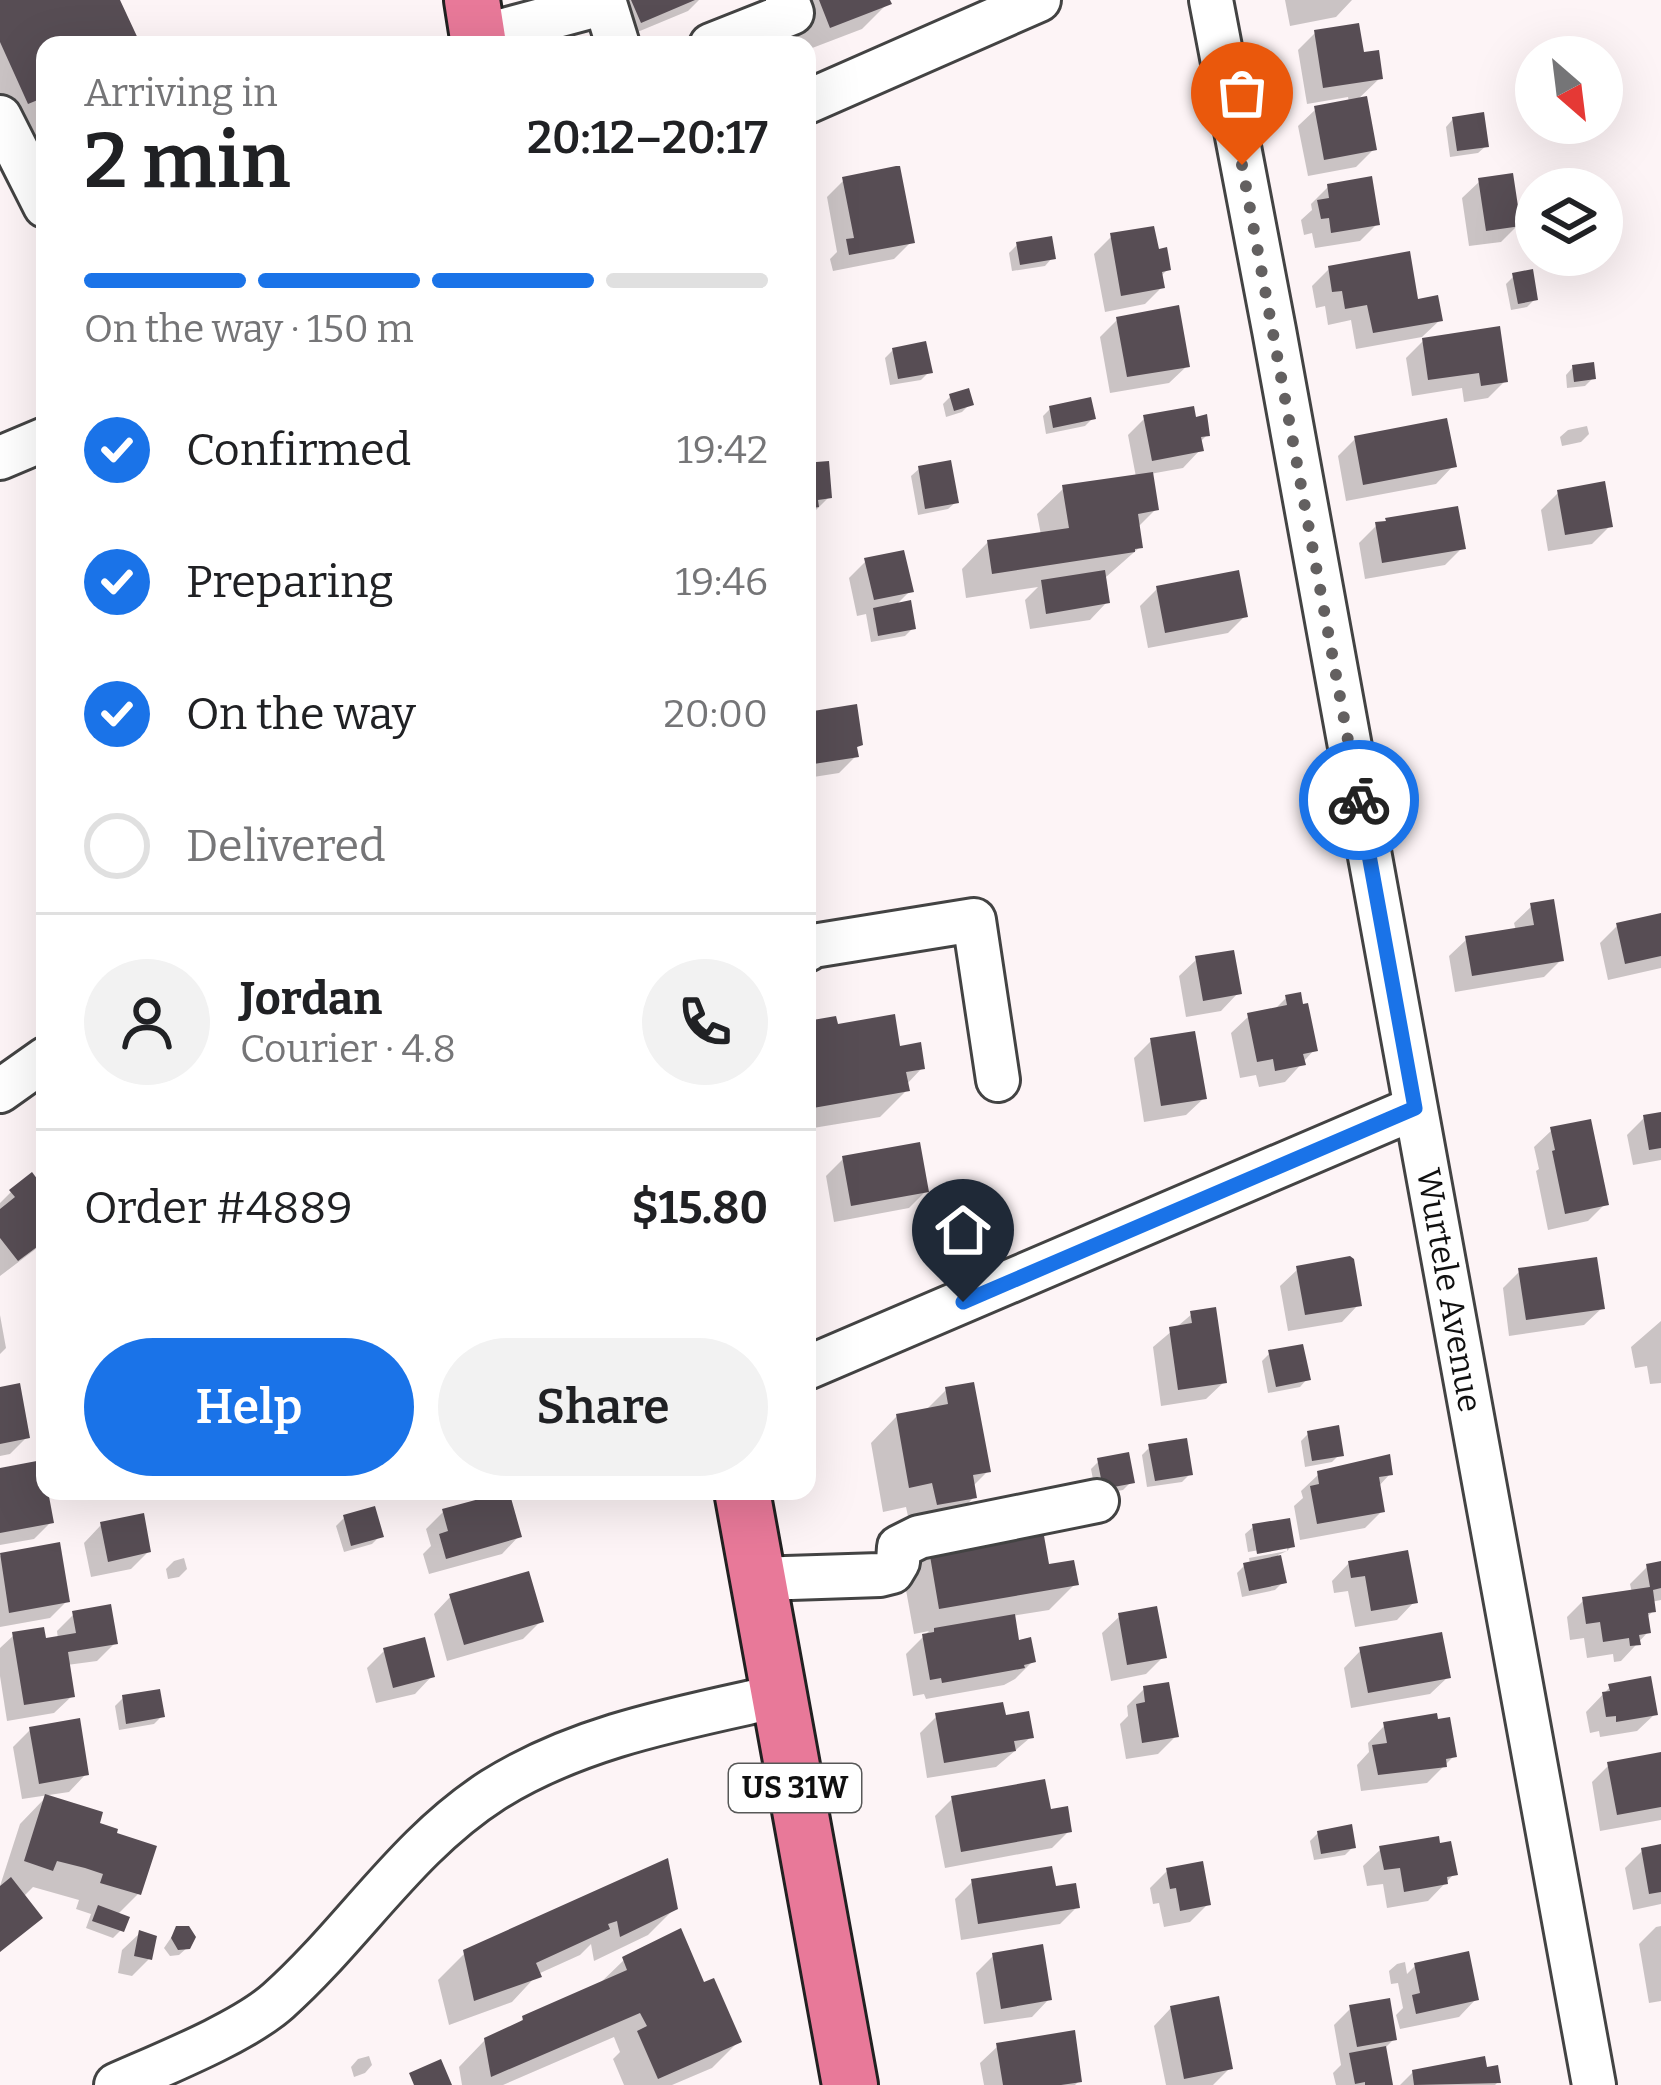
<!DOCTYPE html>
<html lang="en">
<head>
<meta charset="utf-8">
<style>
	:root { --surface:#fff; --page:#f2f2f2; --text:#202124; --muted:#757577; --line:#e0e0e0; --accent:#1a73e8 }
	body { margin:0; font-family:Bitter,serif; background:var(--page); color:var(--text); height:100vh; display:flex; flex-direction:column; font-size:45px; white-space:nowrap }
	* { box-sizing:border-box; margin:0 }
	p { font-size:39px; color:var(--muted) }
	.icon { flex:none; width:66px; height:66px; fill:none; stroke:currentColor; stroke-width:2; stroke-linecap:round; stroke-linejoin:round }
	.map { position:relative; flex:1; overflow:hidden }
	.side { position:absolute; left:36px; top:36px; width:780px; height:1464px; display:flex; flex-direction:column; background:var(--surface); border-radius:24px; box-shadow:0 12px 48px #0002 }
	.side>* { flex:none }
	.needle { width:78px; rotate:152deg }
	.fabs { position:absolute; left:1515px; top:36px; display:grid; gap:24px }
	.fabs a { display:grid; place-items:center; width:108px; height:108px; border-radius:50%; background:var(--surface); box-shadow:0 12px 48px #0002; font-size:60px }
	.pin { position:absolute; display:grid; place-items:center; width:102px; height:102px; color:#fff; margin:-123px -51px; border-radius:50% 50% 50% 0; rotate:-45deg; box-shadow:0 0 12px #0007 }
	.pin .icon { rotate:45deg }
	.courier { position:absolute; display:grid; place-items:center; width:120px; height:120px; margin:-60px; border:9px solid #1a73e8; border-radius:50%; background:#fff; color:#222; box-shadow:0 3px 15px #0007 }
	.overview em { font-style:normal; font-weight:600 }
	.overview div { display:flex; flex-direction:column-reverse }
	.overview { display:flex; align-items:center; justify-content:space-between; height:204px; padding:0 48px }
	h1 { font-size:78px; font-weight:600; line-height:90px }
	.bar { display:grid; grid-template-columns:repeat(4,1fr); gap:18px 12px; align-content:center; height:144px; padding:0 48px }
	.bar i { height:15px; border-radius:9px; background:var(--line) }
	.bar .active { background:var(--accent) }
	.bar p { grid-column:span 4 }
	.line { display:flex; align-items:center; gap:30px; padding:0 48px; border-top:3px solid var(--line) }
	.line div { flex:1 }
	.round { display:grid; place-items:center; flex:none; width:126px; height:126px; border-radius:63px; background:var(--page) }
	ol { padding:0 48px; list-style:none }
	li { display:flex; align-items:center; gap:36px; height:132px }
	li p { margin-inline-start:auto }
	li .icon { padding:12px; border-radius:50%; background:var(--accent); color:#fff; stroke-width:4 }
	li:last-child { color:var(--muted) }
	li i { width:66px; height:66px; border:6px solid var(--line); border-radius:50% }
	.button { display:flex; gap:24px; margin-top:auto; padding:24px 48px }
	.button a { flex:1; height:138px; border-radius:72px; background:var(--accent); color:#fff; font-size:48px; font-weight:600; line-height:138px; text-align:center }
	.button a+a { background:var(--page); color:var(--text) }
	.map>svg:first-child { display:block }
	.shadow { fill:#0003 }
	.building { fill:#574d54 }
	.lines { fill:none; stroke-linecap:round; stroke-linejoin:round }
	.minor-casing { stroke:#434343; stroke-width:48 }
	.major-casing { stroke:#212121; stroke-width:60 }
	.minor { stroke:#fff; stroke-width:42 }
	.major { stroke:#e87999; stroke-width:54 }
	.done { stroke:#636060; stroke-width:12; stroke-dasharray:0 21.6 }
	.route { stroke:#1a73e8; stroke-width:15 }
	.labels { text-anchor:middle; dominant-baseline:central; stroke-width:12; stroke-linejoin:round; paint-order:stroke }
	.shield { fill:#fff; stroke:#585858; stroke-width:3 }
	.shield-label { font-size:30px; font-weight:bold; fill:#101010 }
	.street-label { font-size:33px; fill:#101010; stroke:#fff }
</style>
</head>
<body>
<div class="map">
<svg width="1661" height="2085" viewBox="0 0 1661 2085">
	<rect width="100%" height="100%" fill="#fdf4f6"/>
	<path class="shadow" d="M0 0H117L137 45H45V142L17 154 0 134Z
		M607 0H699L688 11 623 38Z
		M784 0H887L888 3 862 29 807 50V45H801Z
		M1285 0H1352L1336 17 1290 26Z
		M1315 33 1361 56 1380 78 1356 101 1374 149 1356 167 1308 176 1298 126 1316 109 1349 103 1348 97 1307 104 1298 50Z
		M1453 119 1486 146 1478 153 1450 157 1446 127Z
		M844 180 911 242 894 259 833 271 830 259 837 252 827 197Z
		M1480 181 1518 225 1501 242 1469 246 1462 198Z
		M1328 187 1377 224 1360 241 1315 248 1312 233 1304 235 1301 220 1312 210 1311 204Z
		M1112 236 1156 252 1168 269 1160 277 1162 287 1145 304 1105 312 1094 254Z
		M1017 245 1052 258 1045 266 1012 271 1009 253Z
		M1329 269 1416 303 1440 320 1422 337 1356 349 1351 320 1328 325 1325 306 1316 308 1312 286Z
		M1514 276 1535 299 1527 307 1511 310 1506 284Z
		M1118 319 1187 366 1169 383 1110 393 1100 337Z
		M1423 341 1505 381 1488 398 1464 402 1462 388 1412 396 1406 358Z
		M893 350 929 372 921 380 890 385 885 358Z
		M1573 367 1593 378 1585 386 1567 388 1566 375Z
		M951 396 970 404 962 412 946 417 943 404Z
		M1051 408 1093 418 1085 426 1046 434 1043 416Z
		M1145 418 1193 420 1207 435 1199 443 1200 450 1183 468 1150 474 1156 509 1137 528 1140 547 1106 577 1107 602 1090 620 1030 629 1025 600 1038 587 966 598 962 569 988 542 1041 535 1037 514 1064 488 1136 477 1128 435Z
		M1587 426 1589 434 1581 442 1562 446 1560 437 1568 430Z
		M1355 439 1453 466 1436 484 1346 501 1338 456Z
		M807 446 829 497 807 519Z
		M919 469 956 502 948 509 918 515 911 476Z
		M1558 493 1610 526 1592 544 1548 551 1541 510Z
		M1377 525 1462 548 1445 565 1365 579 1359 543Z
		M866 561 910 591 895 606 913 628 905 636 871 642 866 614 857 616 849 578Z
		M1158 588 1245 616 1228 633 1148 648 1140 606Z
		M807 715 860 744 855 750 856 756 839 773 807 778Z
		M1532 906 1561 960 1544 977 1455 992 1449 956 1467 939 1516 931 1514 923Z
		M1661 916V968L1608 980 1600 943 1617 926Z
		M1197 959 1238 993 1221 1011 1186 1017 1179 976Z
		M1287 997 1314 1050 1285 1082 1259 1087 1256 1075 1240 1078 1231 1033 1249 1016 1273 1011Z
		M807 1024 835 1028 898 1049 922 1068 906 1085 907 1090 880 1117 807 1129Z
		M1151 1041 1204 1098 1186 1115 1144 1122 1134 1058Z
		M1661 1115V1160L1633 1165 1627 1135 1644 1118Z
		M1552 1130 1605 1204 1588 1221 1548 1230 1536 1171 1539 1169 1534 1147Z
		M843 1159 926 1191 909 1208 834 1222 826 1176Z
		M45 1178V1242L0 1276V1203L11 1192 37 1184Z
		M1298 1269 1359 1304 1342 1322 1288 1331 1280 1286Z
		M1520 1271 1602 1308 1584 1325 1509 1336 1503 1288Z
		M1192 1314 1224 1382 1206 1399 1161 1406 1153 1347Z
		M0 1315 6 1348 0 1354Z
		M1661 1321V1383L1650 1384 1647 1366 1635 1368 1631 1347Z
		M1270 1353 1307 1379 1300 1387 1268 1393 1262 1361Z
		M0 1390 27 1437 10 1454 0 1456Z
		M946 1390 988 1471 972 1487 974 1497 948 1524 911 1530 906 1507 883 1512 871 1443 897 1416 925 1411Z
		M1309 1433 1340 1454 1332 1462 1305 1467 1301 1441Z
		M1150 1447 1190 1474 1182 1482 1147 1487 1142 1455Z
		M1099 1461 1131 1482 1123 1490 1096 1495 1091 1469Z
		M40 1463 51 1522 34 1539 0 1545V1471Z
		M1319 1474H1390L1378 1487 1382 1511 1365 1528 1300 1540 1294 1506 1303 1498 1301 1491Z
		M395 1491H431L398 1500Z
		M443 1512 519 1536 502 1554 429 1574 423 1554 431 1546 426 1529Z
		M344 1518 380 1536 372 1544 344 1552 336 1526Z
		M101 1525 148 1552 131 1569 91 1577 84 1543Z
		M1253 1527 1292 1546 1287 1551V1545L1248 1552 1245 1534Z
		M57 1545 67 1601 50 1618 0 1627V1556Z
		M1287 1551 1278 1555 1283 1582 1275 1590 1242 1597 1237 1573 1245 1565 1250 1564 1249 1558Z
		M930 1552 1047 1567 1075 1584 1049 1610 1012 1616 1017 1643 1033 1661 1015 1679 1004 1685 926 1699 924 1694 913 1696 906 1654 929 1631 914 1634 904 1579Z
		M184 1558 187 1569 179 1577 168 1579 166 1569 174 1561Z
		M1349 1563 1414 1602 1397 1620 1355 1627 1348 1591 1334 1593 1332 1581Z
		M1661 1564V1600L1651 1602 1653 1611 1646 1618 1648 1632 1621 1661 1614 1662 1613 1654 1587 1658 1584 1638 1570 1640 1567 1617 1584 1600 1632 1593 1630 1584 1647 1567Z
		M451 1596 540 1622 523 1639 447 1661 434 1614Z
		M74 1614 115 1643 97 1661 67 1665 72 1696 54 1713 7 1721 0 1676V1648L14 1635 44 1641 58 1639 57 1631Z
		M1120 1616 1163 1657 1146 1674 1111 1681 1102 1633Z
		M1361 1650 1448 1677 1430 1694 1351 1708 1344 1668Z
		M384 1651 432 1676 415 1694 376 1703 367 1668Z
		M1610 1687 1655 1714 1637 1731 1600 1737 1599 1731 1590 1733 1586 1712Z
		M1144 1689 1176 1736 1158 1754 1126 1759 1120 1724 1128 1716 1127 1706Z
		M123 1698 162 1716 154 1724 119 1730 115 1706Z
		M937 1716 1003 1718 1031 1737 996 1767 927 1778 920 1733Z
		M1385 1725 1454 1756 1427 1783 1361 1791 1357 1765 1369 1752 1368 1743Z
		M31 1729 86 1774 69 1792 22 1799 13 1747Z
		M1661 1755V1820L1600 1831 1592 1782 1609 1765Z
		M46 1797 96 1825 138 1894 117 1915 121 1930 113 1938 86 1928 91 1914 76 1909 79 1900 33 1887 23 1897 0 1952V1886L20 1824Z
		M952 1799 1048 1813 1069 1831 1052 1848 945 1868 935 1816Z
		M1318 1833 1353 1847 1345 1855 1314 1860 1310 1841Z
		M1661 1847V1904L1633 1910 1625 1868 1642 1851Z
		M1381 1849 1454 1874 1428 1901 1387 1908 1383 1884 1367 1886 1363 1866Z
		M1167 1871 1208 1904 1190 1922 1164 1927 1159 1903 1153 1904 1150 1888Z
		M972 1882 1053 1890 1077 1907 1060 1924 961 1940 955 1899Z
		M675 1908 648 1935 594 1961 591 1944 580 1955 538 1974 512 2002 449 2025 438 1980 465 1953Z
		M1661 1926V2001L1649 2003 1639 1944 1656 1927Z
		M177 1929 188 1947 179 1955 170 1956 164 1948Z
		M140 1933 149 1959 132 1976 118 1973 122 1950Z
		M993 1956 1049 1999 1032 2017 984 2024 976 1973Z
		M624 1960 703 1986 738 2042 712 2068 672 2085H624L613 2059 620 2052 614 2037 503 2085H462L459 2067 485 2040 515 2027 523 2019 597 1986Z
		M1405 1962 1407 1974 1415 1966 1476 1999 1459 2017 1400 2029 1396 2015 1403 2008 1398 1983 1391 1984 1389 1971 1397 1964Z
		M1171 2008 1230 2068 1213 2085H1166L1154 2026Z
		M1351 2008 1394 2039 1384 2049 1390 2085H1336L1333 2073 1341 2065 1334 2025Z
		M998 2046 1079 2081 1075 2085H984L980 2063Z
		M369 2056 372 2065 365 2073 354 2077 351 2067 358 2059Z
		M1485 2070 1498 2082 1495 2085H1400L1413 2072Z"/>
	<path class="building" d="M0 0H120L141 45H45V97L28 104 0 42Z
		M631 0H695L641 23Z
		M819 0H890L892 4 830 28Z
		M1359 23 1364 52 1379 50 1383 79 1323 88 1314 30Z
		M1367 96 1377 150 1324 160 1314 106Z
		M1484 112 1489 147 1457 151 1452 117Z
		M896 166H900L915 243 849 255 846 239 854 238 842 177Z
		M1513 173 1521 226 1486 231 1478 178Z
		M1372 176 1380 225 1331 233 1329 218 1321 219 1317 200 1329 198 1327 184Z
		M1154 226 1159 249 1167 247 1169 258 1171 270 1162 272 1165 288 1121 296 1110 233Z
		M1052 236 1056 259 1020 265 1016 242Z
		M1410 251 1418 299 1438 295 1443 321 1373 333 1367 305 1345 309 1342 291 1332 292 1328 266Z
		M1533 269 1538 300 1518 304 1512 273Z
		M1179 305 1190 367 1127 377 1116 317Z
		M1500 326 1508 382 1481 386 1479 373 1428 380 1422 338Z
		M926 341 933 373 898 379 892 348Z
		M1594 362 1596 379 1574 382 1572 365Z
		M969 388 974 405 954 411 949 394Z
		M1091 397 1096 419 1053 428 1049 406Z
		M1194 406 1196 417 1207 414 1210 436 1201 437 1204 451 1152 461 1143 415Z
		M1447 418 1457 467 1363 485 1354 436Z
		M812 442 816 462 829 461 832 498 818 500 819 507 807 509V443Z
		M951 460 959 503 925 509 918 466Z
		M1153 472 1159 510 1138 514 1143 548 1135 549V552L992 574 987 540 1069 528 1062 485Z
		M1605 481 1613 527 1565 535 1557 490Z
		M1458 506 1466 549 1382 563 1375 522 1386 521 1385 518Z
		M904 550 914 592 874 600 864 558Z
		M1105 570 1110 603 1046 614 1041 580Z
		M1239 570 1248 617 1165 633 1156 586Z
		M911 600 916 629 878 636 873 608Z
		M857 704 863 745 857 747 859 757 807 765V712Z
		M1554 899 1564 961 1472 976 1465 936 1534 925 1530 903Z
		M1661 913V956L1625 964 1616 923Z
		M1234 950 1242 994 1203 1001 1195 956Z
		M1301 992 1303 1004 1308 1003 1318 1051 1303 1054 1306 1065 1275 1071 1273 1059 1257 1062 1247 1013 1287 1005 1285 995Z
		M895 1014 900 1046 921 1042 925 1069 906 1072 910 1091 813 1108 807 1073V1021L836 1016 838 1024Z
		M1195 1031 1207 1099 1161 1106 1150 1038Z
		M1661 1112V1148L1649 1150 1643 1115Z
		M1591 1119 1609 1205 1565 1214 1552 1151 1555 1150 1550 1127Z
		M920 1142 929 1192 851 1206 842 1156Z
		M32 1172 38 1180 45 1174V1241L18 1261 0 1238V1209L15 1197 9 1190Z
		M1350 1256 1354 1259 1362 1306 1305 1315 1296 1266Z
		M1597 1257 1605 1309 1526 1320 1518 1268Z
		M1216 1307 1227 1383 1178 1390 1169 1327 1192 1323 1190 1311Z
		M1303 1344 1311 1380 1276 1387 1268 1350Z
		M974 1382 991 1472 973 1475 977 1498 937 1505 932 1483 909 1488 896 1414 948 1404 945 1387Z
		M20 1383 30 1438 0 1444V1387Z
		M1339 1425 1344 1456 1312 1461 1307 1431Z
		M1187 1438 1193 1475 1155 1481 1148 1444Z
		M1129 1452 1135 1483 1103 1489 1097 1458Z
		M1390 1454 1393 1475 1379 1477 1385 1512 1317 1524 1310 1486 1319 1484 1317 1471Z
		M42 1460 45 1491H48L54 1523 0 1533V1468Z
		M509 1491 522 1537 446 1559 439 1534 448 1531 442 1509Z
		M375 1506 384 1537 351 1546 343 1515Z
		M144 1513 151 1552 108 1562 100 1522Z
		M1290 1518 1295 1547 1257 1554 1252 1524Z
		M1043 1530 1049 1564 1074 1560 1079 1585 939 1609 929 1550Z
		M60 1542 70 1602 9 1613 0 1553Z
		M1408 1550 1418 1603 1371 1611 1365 1576 1351 1578 1348 1561Z
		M1281 1555 1287 1583 1249 1591 1243 1563Z
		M1661 1561V1588L1653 1590 1656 1612 1648 1613 1651 1633 1639 1635 1641 1645 1630 1646 1629 1638 1603 1642 1600 1622 1586 1624 1582 1597 1650 1587 1646 1564Z
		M529 1571 544 1622 464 1645 449 1594Z
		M111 1604 118 1644 68 1652 75 1697 24 1705 12 1632 44 1627 46 1638 76 1633 72 1611Z
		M1157 1606 1167 1658 1127 1665 1118 1613Z
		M1015 1614 1019 1640 1031 1637 1036 1662 1024 1665 1025 1668 942 1683 941 1678 930 1680 922 1634 934 1632V1628Z
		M1442 1632 1451 1678 1368 1693 1359 1647Z
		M425 1637 435 1677 393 1688 383 1648Z
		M1651 1676 1658 1715 1616 1722V1716L1606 1717 1602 1692 1610 1691 1608 1684Z
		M1169 1682 1179 1737 1142 1743 1136 1704 1145 1702 1143 1686Z
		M160 1689 165 1717 126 1724 122 1695Z
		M1003 1702 1006 1715 1029 1711 1034 1738 1014 1741 1016 1751 944 1763 935 1713Z
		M1437 1713 1438 1719 1450 1717 1457 1757 1446 1759 1447 1767 1378 1775 1372 1745 1387 1743 1383 1722Z
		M80 1718 89 1775 39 1784 29 1727Z
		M1661 1752V1807L1617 1815 1607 1762Z
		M1045 1779 1051 1809 1068 1806 1072 1832 961 1852 951 1796Z
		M45 1794 103 1812 100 1823 118 1829 117 1833 157 1846 141 1895 100 1883 103 1874 85 1868 57 1861 53 1871 24 1861Z
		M1352 1824 1356 1848 1321 1854 1317 1831Z
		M1439 1836 1440 1843 1451 1841 1458 1875 1447 1877 1448 1884 1404 1892 1400 1868 1384 1870 1379 1846Z
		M1661 1844V1892L1649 1894 1641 1848Z
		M668 1858 678 1909 620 1937 617 1921 608 1924 610 1929 536 1963 542 1977 474 2001 463 1950Z
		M1203 1861 1211 1905 1180 1911 1176 1888 1170 1889 1166 1868Z
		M1052 1866 1056 1886 1076 1883 1080 1908 978 1924 971 1879Z
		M11 1877 43 1918 0 1952V1886Z
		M98 1905 130 1917 124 1932 92 1921Z
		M176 1926H189L196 1937 190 1949 178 1950 171 1938Z
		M681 1928 704 1982 714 1978 742 2042 658 2079 637 2031 647 2026 640 2013 491 2077 484 2038 523 2020 522 2016 627 1970 622 1957Z
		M139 1930 157 1936 152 1960 134 1956Z
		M1043 1944 1052 2000 1001 2009 992 1953Z
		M1469 1951 1479 2000 1416 2014 1412 1995 1420 1993 1414 1963Z
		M1219 1996 1233 2069 1184 2079 1170 2006Z
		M1390 1998 1397 2040 1357 2047 1349 2005Z
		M1075 2030 1082 2082 1061 2085H1003L996 2043Z
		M1386 2046 1393 2085H1365V2082L1355 2084 1349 2053Z
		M1485 2056 1487 2067 1498 2065 1501 2083 1414 2085 1412 2070Z
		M441 2059 452 2085H414L409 2073Z"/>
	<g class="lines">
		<defs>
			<path id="minor" d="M1211 0 1274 330 1594 2085
				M478 37 605 3 618 45
				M711 45 792 13 787 0
				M807 102 1039 0
				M0 117 45 206
				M0 458 45 439
				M807 950 813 946 974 920 998 1080
				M0 1091 45 1059
				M807 1368 1415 1108
				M758 1579 880 1575 892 1572 898 1562 899 1547 919 1537 1097 1501
				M116 2085C161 2065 242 2033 278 2001 353 1934 407 1845 493 1790 579 1736 681 1718 779 1696"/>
			<path id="major" d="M472 0 479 45
				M742 1491 850 2085"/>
		</defs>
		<use href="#minor" class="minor-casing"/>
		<use href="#major" class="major-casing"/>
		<use href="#minor" class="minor"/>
		<use href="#major" class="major"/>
	</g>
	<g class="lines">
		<path class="done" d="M1242 165 1359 800"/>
		<path class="route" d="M963 1302 1415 1108 1359 800"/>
	</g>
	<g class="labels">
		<rect class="shield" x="729" y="1764" width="132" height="48" rx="9"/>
		<g class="shield-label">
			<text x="795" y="1788">US 31W</text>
		</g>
		<g class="street-label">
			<text transform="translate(1449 1290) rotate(80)">Wurtele Avenue</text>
		</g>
	</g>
</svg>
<div class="fabs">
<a><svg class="needle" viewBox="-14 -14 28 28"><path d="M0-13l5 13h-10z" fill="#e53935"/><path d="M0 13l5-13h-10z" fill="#757577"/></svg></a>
<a><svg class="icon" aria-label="layers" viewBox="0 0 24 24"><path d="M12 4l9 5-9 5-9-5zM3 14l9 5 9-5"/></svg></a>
</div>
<div class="pin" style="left:1242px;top:165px;background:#ea580c"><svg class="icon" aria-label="bag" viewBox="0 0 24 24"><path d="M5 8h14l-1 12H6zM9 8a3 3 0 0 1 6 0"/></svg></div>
<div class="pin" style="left:963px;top:1302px;background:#1f2937"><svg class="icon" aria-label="home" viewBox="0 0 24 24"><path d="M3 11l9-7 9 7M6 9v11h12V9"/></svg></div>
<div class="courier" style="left:1359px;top:800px"><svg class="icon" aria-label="bike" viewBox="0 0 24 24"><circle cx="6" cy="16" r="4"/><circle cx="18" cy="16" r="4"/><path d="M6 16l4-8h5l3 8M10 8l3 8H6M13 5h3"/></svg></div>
<section class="side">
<div class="overview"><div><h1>2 min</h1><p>Arriving in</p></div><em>20:12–20:17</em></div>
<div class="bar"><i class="active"></i><i class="active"></i><i class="active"></i><i></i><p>On the way · 150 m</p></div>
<ol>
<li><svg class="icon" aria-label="check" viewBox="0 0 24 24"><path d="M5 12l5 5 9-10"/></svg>Confirmed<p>19:42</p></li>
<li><svg class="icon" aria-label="check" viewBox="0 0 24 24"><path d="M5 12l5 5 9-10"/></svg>Preparing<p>19:46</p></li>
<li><svg class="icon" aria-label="check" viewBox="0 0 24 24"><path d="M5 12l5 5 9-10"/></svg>On the way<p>20:00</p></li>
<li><i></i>Delivered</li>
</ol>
<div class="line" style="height:216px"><a class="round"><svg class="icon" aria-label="person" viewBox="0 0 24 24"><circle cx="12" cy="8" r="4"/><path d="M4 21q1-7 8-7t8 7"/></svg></a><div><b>Jordan</b><p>Courier · 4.8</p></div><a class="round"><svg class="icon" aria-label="phone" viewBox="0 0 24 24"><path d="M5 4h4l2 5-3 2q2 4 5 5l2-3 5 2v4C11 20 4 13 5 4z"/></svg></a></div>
<div class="line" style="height:156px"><div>Order #4889</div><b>$15.80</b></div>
<div class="button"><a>Help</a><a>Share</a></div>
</section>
</div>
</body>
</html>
